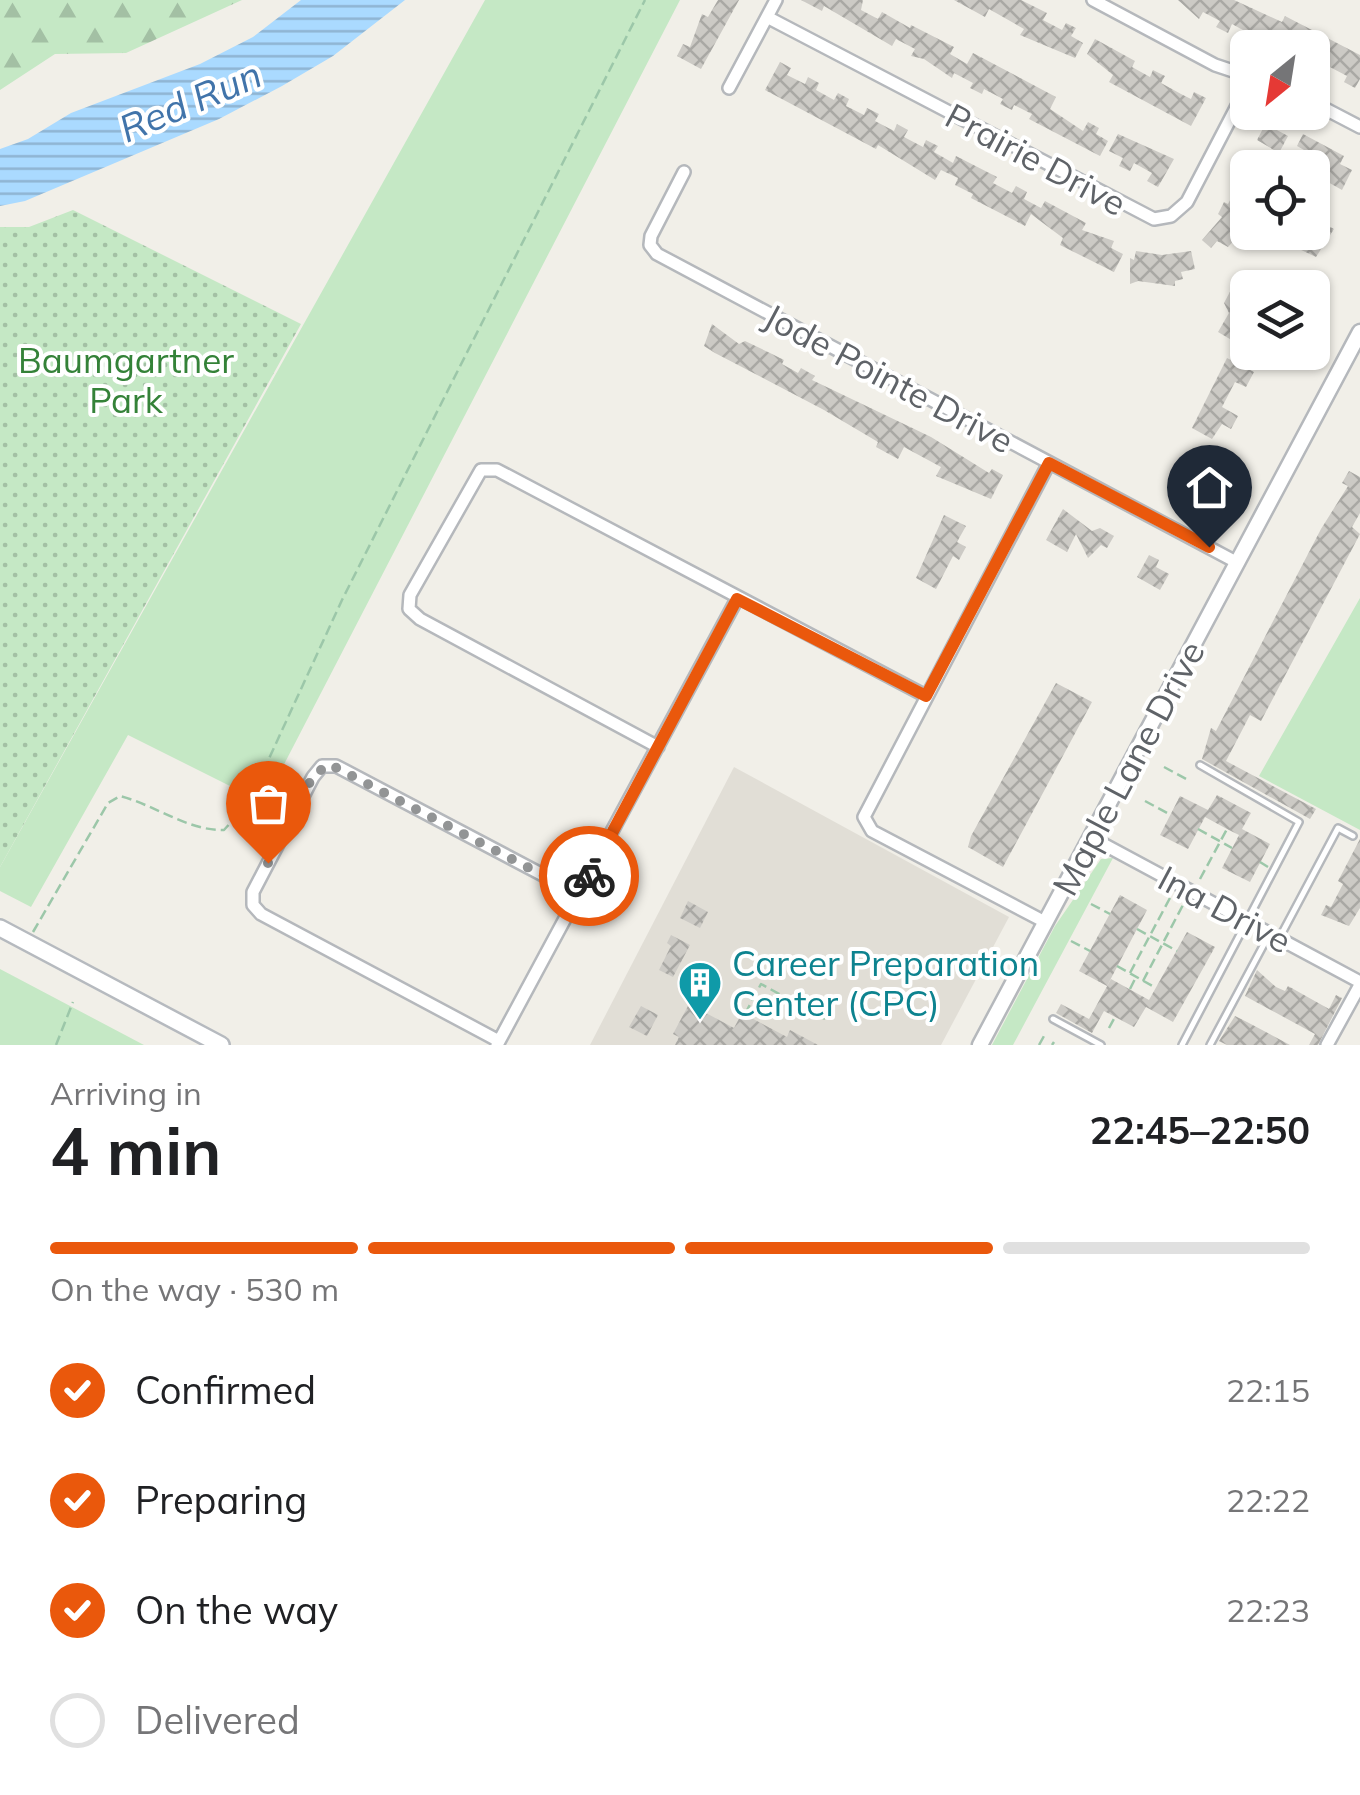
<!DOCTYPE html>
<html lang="en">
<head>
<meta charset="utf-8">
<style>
	:root { --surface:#fff; --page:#f6f6f6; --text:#202124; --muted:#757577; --line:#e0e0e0; --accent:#ea580c }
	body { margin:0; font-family:Mulish,sans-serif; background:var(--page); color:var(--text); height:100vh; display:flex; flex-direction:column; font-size:38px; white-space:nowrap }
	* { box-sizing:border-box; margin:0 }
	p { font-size:32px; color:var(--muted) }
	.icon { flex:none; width:55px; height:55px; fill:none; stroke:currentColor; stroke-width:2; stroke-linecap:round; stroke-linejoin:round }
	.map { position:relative; height:1045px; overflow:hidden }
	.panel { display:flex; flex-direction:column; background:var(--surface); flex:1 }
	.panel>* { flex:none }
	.needle { width:65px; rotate:210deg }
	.buttons { position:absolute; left:1230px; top:30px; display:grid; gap:20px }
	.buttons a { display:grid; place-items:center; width:100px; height:100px; border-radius:15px; background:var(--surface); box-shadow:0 2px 8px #0004; font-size:50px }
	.pin { position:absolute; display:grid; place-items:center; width:85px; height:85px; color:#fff; margin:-102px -42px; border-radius:50% 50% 50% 0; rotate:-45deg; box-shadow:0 0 10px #0007 }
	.pin .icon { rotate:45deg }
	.courier { position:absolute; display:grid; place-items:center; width:100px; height:100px; margin:-50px; border:8px solid #ea580c; border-radius:50%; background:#fff; color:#222; box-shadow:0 2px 12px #0007 }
	.overview em { font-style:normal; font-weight:700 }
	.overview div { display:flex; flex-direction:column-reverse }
	.overview { display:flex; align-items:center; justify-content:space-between; height:170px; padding:0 50px }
	h1 { font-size:65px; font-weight:700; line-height:75px }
	.bar { display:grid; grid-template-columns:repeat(4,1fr); gap:15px 10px; align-content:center; height:120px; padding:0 50px }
	.bar i { height:12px; border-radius:8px; background:var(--line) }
	.bar .on { background:var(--accent) }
	.bar p { grid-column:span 4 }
	ol { padding:0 50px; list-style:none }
	li { display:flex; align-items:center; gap:30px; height:110px }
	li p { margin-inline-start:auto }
	li .icon { padding:10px; border-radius:50%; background:var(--accent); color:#fff; stroke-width:4 }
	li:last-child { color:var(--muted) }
	li i { width:55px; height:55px; border:5px solid var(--line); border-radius:50% }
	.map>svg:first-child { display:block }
	.education { fill:#e1ded6 }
	.green { fill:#c5e8c5 }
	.forest { fill:url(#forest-firs) }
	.park { fill:url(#park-dots) }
	.water { fill:url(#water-rules) }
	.building { fill:url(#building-cross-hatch) }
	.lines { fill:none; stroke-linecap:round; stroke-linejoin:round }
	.service-casing { stroke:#b5b8bc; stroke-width:10 }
	.minor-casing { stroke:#b5b8bc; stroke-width:16 }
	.tertiary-casing { stroke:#b5b8bc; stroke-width:19 }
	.secondary-casing { stroke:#b6babf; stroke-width:20 }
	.path { stroke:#9cc7a9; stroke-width:2.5; stroke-dasharray:10 5; stroke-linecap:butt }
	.service { stroke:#fff; stroke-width:5 }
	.minor { stroke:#fff; stroke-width:11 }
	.tertiary { stroke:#fff; stroke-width:14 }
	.secondary { stroke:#fff; stroke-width:15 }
	.done { stroke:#929495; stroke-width:10; stroke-dasharray:0 18 }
	.route { stroke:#ea580c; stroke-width:12 }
	.labels { text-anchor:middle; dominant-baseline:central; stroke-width:8; stroke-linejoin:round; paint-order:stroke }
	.street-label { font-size:35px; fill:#5f6368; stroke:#fff }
	.park-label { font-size:35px; fill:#348238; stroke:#fff }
	.culture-label { font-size:35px; fill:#0d838f; stroke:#fff; text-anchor:start }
	.water-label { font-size:38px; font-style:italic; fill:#4174aa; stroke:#fff }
</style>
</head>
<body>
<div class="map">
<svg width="1360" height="1045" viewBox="0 0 1360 1045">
	<defs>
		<pattern id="forest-firs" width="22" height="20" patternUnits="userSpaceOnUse" patternTransform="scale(2.5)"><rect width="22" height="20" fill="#c5e8c5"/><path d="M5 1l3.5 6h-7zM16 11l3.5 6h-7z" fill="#a3c0a4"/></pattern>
		<pattern id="park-dots" width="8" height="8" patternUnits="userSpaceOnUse" patternTransform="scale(2.5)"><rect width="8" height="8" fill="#c5e8c5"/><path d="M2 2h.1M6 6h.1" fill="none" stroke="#a3c0a4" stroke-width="1.8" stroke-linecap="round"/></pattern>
		<pattern id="water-rules" width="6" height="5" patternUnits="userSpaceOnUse" patternTransform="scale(2.5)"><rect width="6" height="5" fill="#aadaff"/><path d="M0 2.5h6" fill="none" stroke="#8eb4d2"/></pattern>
		<pattern id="building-cross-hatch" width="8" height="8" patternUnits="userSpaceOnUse" patternTransform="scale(2.5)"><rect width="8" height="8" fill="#cccac5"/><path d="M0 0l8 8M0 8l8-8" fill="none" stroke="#a9a8a4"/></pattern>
	</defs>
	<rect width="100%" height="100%" fill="#f1efe8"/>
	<path class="education" d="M734 767 1009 917 941 1045H590Z"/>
	<path class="green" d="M485 0H680L264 803 128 735 31 907 0 891V867Z
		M1360 598V830L1259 776Z
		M1113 858 1013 1045H992L1055 926 1101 859Z
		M0 969 144 1045H0Z"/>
	<path class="forest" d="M0 0H242L126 53 55 54 0 90Z"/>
	<path class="park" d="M73 210 301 324 0 867V227H29Z"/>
	<path class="water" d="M301 0H405L333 56 282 86 219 119 25 201 0 206V149L28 139 71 113 200 64 253 37Z"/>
	<path class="building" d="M718 0H739L701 69 677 56 683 44 690 47 702 14 708 17Z
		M801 0H863L861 10 878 19 882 12 910 28 911 25 954 47 950 54 967 64 973 53 1056 97 1050 109 1083 131 1088 122 1099 128 1096 134 1108 141 1100 156 1029 119 1032 114 1014 105 1012 110 1000 104 1003 99 984 89 982 94 970 88 973 83 954 73 952 78 924 59 911 56 915 49 896 39 892 46 824 6 822 11Z
		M954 0H1021L1047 13 1043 20 1062 30 1066 23 1076 28 1071 36 1083 43 1075 58 1020 35 1024 29 989 9 985 17Z
		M1178 0H1234L1282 22 1285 16 1360 55V79L1355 88 1344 82 1347 76 1328 66 1326 71 1314 65 1317 59 1312 57V48H1290L1267 35 1260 47 1249 41 1252 35 1232 24 1228 33 1216 27 1220 21 1203 12 1199 19Z
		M1095 39 1135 61 1132 67 1150 77 1153 70 1165 76 1161 83 1181 94 1191 99 1194 92 1206 98 1191 126 1109 82 1113 75 1087 54Z
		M780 62 791 68 787 75 805 84 808 77 819 83 816 90 834 100 838 93 849 99 846 106 864 115 867 108 879 114 875 121 894 131 897 124 908 130 904 137 923 147 926 140 938 146 934 152 953 163 956 156 997 177 993 183 1012 193 1016 186 1027 192 1024 199 1041 208 1045 201 1086 223 1082 230 1114 241 1111 248 1123 254 1114 272 1060 245 1063 238 1031 214 1025 226 971 198 973 194 955 185 958 178 941 170 935 180 878 145 876 149 765 90Z
		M1269 117 1279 122 1275 129 1288 136 1279 153 1257 140Z
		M1118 134 1174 159 1158 187 1147 181 1152 173 1134 163 1130 171 1119 166 1123 158 1109 151Z
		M1303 134 1344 156 1340 164 1352 170 1342 190 1319 177 1312 168 1301 165 1304 150 1297 146Z
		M1248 161V191L1243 195 1248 197V225L1228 247 1217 241 1211 248 1202 240 1222 217 1218 214 1224 202 1228 204 1238 185 1233 183Z
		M1323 223 1334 229 1316 257 1297 248 1300 243 1281 232 1317 234Z
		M1136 251 1162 255 1191 251 1195 269 1181 272 1183 279 1175 281V286L1138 281 1130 284V258L1134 260Z
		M1233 286 1248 294V331L1240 345 1218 332 1229 313 1224 303Z
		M712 324 739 344 745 341 770 353 784 360 782 364 798 373 801 368 815 376 812 380 931 437 989 473 992 469 1003 475 991 499 936 476 941 467 904 447 898 459 876 447 878 442 824 410 715 353 704 346Z
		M1227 358 1254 372 1246 387 1235 382 1222 407 1238 416 1231 429 1222 424 1212 439 1192 428Z
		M1349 471 1360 477V513L1352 527 1360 534 1261 721 1250 715 1226 761 1316 809 1310 819 1202 759 1211 728 1216 731 1321 529 1348 486 1342 483Z
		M1063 509 1092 531 1100 528 1114 536 1107 548 1101 545 1088 558 1076 534 1067 552 1046 540Z
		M944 515 966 526 957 542 966 547 959 560 953 556 936 589 916 578Z
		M1149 555 1159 560 1156 567 1169 574 1160 590 1137 577Z
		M1056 683 1092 702 1003 867 968 847 971 836Z
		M1217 795 1251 813 1242 829 1270 844 1250 882 1222 868 1239 835 1227 829 1205 817 1188 849 1160 835 1180 796 1208 810Z
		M1360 839V908L1349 926 1321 915 1326 905 1331 907 1343 884 1338 881Z
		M1120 895 1147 910 1107 986 1079 971Z
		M688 901 708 912 700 928 680 918Z
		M1187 932 1215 947 1173 1022 1146 1007 1134 1027 1104 1011 1092 1033 1056 1013 1061 1004 1089 1019 1111 979 1149 1000Z
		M671 935 690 945 673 977 659 970 671 946 667 943Z
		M1257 970 1276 987 1285 991 1288 986 1329 1009 1336 995 1342 998 1318 1045H1309L1315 1034 1245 996Z
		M689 1004 734 1028 742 1013 787 1037 790 1030 818 1045H675L679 1037 673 1034Z
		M641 1006 658 1015 647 1036 629 1027Z
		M1235 1016 1247 1022 1290 1045H1227L1219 1041Z"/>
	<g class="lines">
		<defs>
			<path id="service" d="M1281 935 1338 828 1353 836
				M1053 1019 1101 1045
				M1182 1045 1299 822 1200 765
				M1210 1045 1270 933"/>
			<path id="minor" d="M1093 0 1215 65 1248 76
				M767 17 1154 219 1171 216 1187 202 1248 85
				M729 88 776 0
				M1312 102 1360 127
				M684 172 651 236 650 245 657 254 1238 563
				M658 747 420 619 409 609 410 595 481 470H497L926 696
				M1090 837 1360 982
				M1045 922 872 831 864 817 1049 463
				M499 1041 261 914 253 905V892L313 777 322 766H336L579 894
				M497 1045 737 599
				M1327 1045 1360 985"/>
			<path id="tertiary" d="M980 1045 1360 332"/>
			<path id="secondary" d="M0 928 221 1045"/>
		</defs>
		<use href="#service" class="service-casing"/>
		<use href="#minor" class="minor-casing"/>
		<use href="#tertiary" class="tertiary-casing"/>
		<use href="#secondary" class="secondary-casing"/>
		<path class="path" d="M1164 767 1190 781
			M1145 801 1171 815
			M1198 829 1232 848
			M1260 862 1268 867
			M1200 879 1227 829
			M1091 904 1110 914
			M1137 929 1177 951
			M33 932 108 803 120 796C155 805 188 831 224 830L249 802 342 600 645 0
			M1071 941 1090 951
			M1117 966 1156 988
			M1130 973 1171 896
			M1143 981 1184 903
			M1130 989 1136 977
			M745 1014 761 984 825 1019
			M1109 1028 1115 1017
			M56 1045 73 1002
			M1039 1045 1044 1036
			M1052 1045 1054 1042"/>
		<use href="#service" class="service"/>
		<use href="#minor" class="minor"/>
		<use href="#tertiary" class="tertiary"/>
		<use href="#secondary" class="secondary"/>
	</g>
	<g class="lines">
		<path class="done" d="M268 863 313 776 329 764 579 894 589 876"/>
		<path class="route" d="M589 876 737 599 926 696 1049 463 1209 547"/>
	</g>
	<defs>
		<symbol id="building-pin" viewBox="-11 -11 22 30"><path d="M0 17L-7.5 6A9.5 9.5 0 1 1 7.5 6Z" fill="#0f9aa8" stroke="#fff"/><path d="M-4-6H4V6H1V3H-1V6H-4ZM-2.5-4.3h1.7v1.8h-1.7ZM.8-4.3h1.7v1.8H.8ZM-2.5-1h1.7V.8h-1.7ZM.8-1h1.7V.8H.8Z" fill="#fff"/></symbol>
	</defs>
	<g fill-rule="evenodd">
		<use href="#building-pin" x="675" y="958" width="50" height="68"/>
	</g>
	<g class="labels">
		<g class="street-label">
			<text transform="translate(1036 159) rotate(28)">Prairie Drive</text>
			<text transform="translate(889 378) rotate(28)">Jode Pointe Drive</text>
			<text transform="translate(1128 768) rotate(-62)">Maple Lane Drive</text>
			<text transform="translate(1225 909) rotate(28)">Ina Drive</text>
		</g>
		<g class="park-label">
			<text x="126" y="360">Baumgartner<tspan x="126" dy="40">Park</tspan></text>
		</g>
		<g class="culture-label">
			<text x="732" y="963">Career Preparation<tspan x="732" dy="40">Center (CPC)</tspan></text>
		</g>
		<g class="water-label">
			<text transform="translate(190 101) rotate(-23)">Red Run</text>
		</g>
	</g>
</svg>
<div class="buttons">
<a><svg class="needle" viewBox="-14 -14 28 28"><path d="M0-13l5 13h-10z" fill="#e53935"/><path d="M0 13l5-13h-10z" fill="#757577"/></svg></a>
<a><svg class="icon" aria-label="locate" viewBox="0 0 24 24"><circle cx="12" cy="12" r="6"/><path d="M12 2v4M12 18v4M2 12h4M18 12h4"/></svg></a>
<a><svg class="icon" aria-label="layers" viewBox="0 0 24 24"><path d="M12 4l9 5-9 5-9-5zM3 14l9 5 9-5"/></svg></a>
</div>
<div class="pin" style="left:268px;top:863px;background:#ea580c"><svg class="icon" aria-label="bag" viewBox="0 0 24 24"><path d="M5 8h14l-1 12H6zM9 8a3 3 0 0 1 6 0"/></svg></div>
<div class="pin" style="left:1209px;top:547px;background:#1f2937"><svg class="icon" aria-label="home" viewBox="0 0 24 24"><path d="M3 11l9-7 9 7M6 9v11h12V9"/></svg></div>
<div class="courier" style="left:589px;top:876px"><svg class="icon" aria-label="bike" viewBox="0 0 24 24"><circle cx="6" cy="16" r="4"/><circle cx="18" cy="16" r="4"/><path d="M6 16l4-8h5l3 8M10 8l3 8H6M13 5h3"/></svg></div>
</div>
<section class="panel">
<div class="overview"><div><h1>4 min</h1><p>Arriving in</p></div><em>22:45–22:50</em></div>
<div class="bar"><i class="on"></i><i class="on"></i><i class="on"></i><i></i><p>On the way · 530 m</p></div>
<ol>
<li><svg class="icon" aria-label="check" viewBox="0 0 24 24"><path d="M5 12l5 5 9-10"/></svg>Confirmed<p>22:15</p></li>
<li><svg class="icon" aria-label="check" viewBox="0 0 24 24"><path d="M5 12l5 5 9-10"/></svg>Preparing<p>22:22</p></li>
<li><svg class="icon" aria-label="check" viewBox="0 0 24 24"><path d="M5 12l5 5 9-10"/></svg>On the way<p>22:23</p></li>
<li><i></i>Delivered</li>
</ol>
</section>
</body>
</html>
